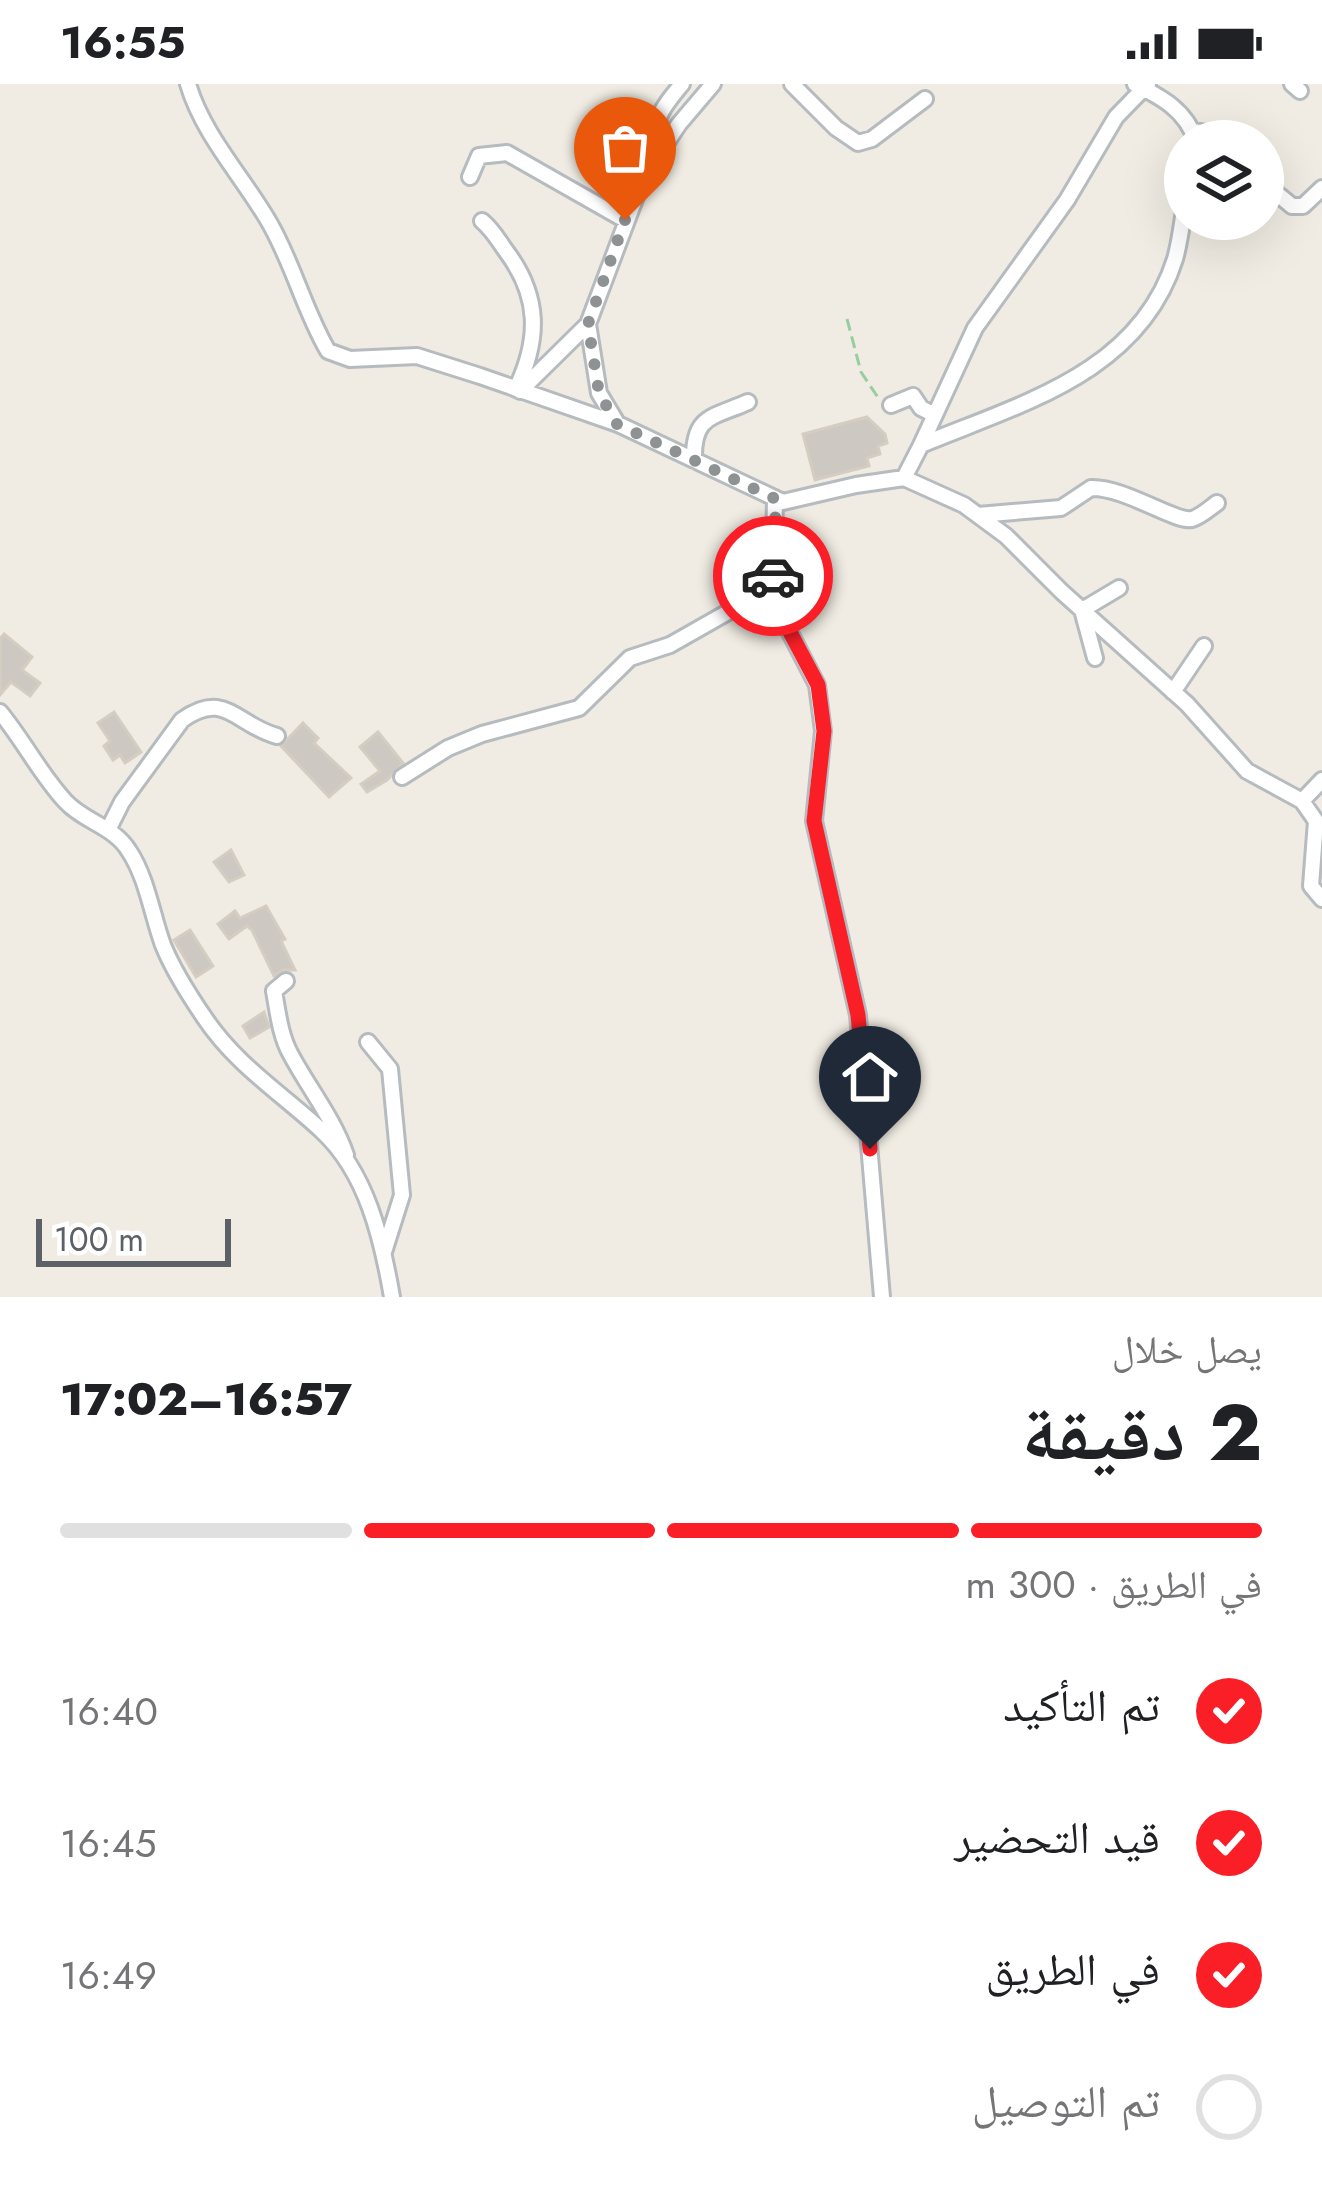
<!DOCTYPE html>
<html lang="ar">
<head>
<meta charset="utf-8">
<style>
	:root { --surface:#fff; --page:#f6f6f6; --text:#202124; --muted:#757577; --line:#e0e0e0; --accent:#fa1f27 }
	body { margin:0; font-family:Jost,"Noto Naskh Arabic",sans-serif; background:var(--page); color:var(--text); direction:rtl; height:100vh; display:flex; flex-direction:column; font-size:45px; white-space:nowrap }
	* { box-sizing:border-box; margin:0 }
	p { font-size:39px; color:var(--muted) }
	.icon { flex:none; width:66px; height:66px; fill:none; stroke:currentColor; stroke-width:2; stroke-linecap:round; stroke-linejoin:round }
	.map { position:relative; height:1213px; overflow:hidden; direction:ltr }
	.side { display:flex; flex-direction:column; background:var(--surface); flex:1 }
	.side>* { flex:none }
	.fabs { position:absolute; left:1164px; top:36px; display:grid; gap:24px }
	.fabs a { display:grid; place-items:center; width:120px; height:120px; border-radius:50%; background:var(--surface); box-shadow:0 12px 48px #0002; font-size:60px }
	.scale { position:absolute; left:36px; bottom:30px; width:195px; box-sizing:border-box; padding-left:12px; border:6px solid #5b6166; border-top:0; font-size:33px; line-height:42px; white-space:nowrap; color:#5b6166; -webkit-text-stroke:9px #fff; paint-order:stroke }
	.pin { position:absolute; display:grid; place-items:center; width:102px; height:102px; color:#fff; margin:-123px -51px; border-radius:50% 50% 50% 0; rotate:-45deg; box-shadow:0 0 12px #0007 }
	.pin .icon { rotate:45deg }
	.courier { position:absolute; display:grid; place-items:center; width:120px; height:120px; margin:-60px; border:9px solid #fa1f27; border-radius:50%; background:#fff; color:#222; box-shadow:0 3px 15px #0007 }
	.summary em { font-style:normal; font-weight:800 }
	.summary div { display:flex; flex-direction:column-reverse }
	.summary { display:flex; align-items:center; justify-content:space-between; height:204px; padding:0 60px }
	h1 { font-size:78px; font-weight:800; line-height:90px }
	.bar { display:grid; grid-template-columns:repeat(4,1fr); gap:18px 12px; align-content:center; height:144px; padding:0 60px }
	.bar i { height:15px; border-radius:9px; background:var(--line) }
	.bar .active { background:var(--accent) }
	.bar p { grid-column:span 4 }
	ol { padding:0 60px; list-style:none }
	li { display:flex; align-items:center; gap:36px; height:132px }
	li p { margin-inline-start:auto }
	li .icon { padding:12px; border-radius:50%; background:var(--accent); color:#fff; stroke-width:4 }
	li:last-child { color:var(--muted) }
	li i { width:66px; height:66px; border:6px solid var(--line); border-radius:50% }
	.status { display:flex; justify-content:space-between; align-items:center; height:84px; padding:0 60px; background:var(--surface); direction:ltr }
	.status svg { height:33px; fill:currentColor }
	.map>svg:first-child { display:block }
	.building { fill:#cdc9c2; stroke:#d5cdc1; stroke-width:3 }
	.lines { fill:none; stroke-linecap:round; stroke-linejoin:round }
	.minor-casing { stroke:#b6bbbf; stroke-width:20 }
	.path { stroke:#97cea0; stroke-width:3; stroke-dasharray:12 6; stroke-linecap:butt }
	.minor { stroke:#fff; stroke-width:14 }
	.done { stroke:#8f9292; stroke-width:12; stroke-dasharray:0 21.6 }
	.route { stroke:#fa1f27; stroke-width:15 }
</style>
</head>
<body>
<div class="status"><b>16:55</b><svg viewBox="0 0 49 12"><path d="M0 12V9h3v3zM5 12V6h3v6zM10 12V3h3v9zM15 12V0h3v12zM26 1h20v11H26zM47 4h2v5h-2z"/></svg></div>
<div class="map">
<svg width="1322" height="1213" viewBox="0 0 1322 1213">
	<rect width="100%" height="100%" fill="#f0ece3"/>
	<path class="building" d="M867 333 885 350 887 359 878 362 880 370 867 374 869 382 815 396 803 350Z
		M4 550 32 573 22 586 40 599 30 612 11 598 0 611V555Z
		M114 628 141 668 125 679 120 671 113 676 104 662 110 657 98 639Z
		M303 639 318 654 314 659 351 694 329 713 281 662Z
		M378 648 403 679 387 696 367 708 361 700 380 687 360 663Z
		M231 766 244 791 229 798 214 778Z
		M266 822 285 855 281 857 295 886H283L274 892 252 846 247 842 229 855 218 840 235 827 240 834Z
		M190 846 213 882 196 893 174 856Z
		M264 928 269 943 250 954 243 942Z"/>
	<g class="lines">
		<defs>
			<path id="minor" d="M188 0C203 51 243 93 269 138 293 179 304 226 328 267L350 275 417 272 480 292 618 340 783 418 856 401 904 394 964 421 1006 452 1062 508 1187 620 1247 687 1302 717 1316 737 1311 802 1322 815
				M792 0 836 44 858 59 872 55 925 15
				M1135 0C1161 13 1186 26 1196 57
				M1292 0 1300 7
				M1193 47 1213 50 1223 57
				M661 66C649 37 664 22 682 0
				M470 93 479 72 507 69 625 136
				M1263 98 1292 122H1303L1322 104
				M482 137C493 146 498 156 506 167 540 212 540 255 516 305
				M520 307 588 240
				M891 321 913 312 921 324 935 331
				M617 339 599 309 588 240 643 94 679 40 713 0
				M921 361 975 244 1067 116 1116 33 1148 0
				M694 376C693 331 712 334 748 318
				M904 394 921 361C1019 320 1139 290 1175 175 1180 158 1182 138 1185 120
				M775 414 773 516 817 601 823 647 814 737 858 931 882 1213
				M978 431 1061 424 1091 404C1125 403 1176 439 1192 435 1200 433 1210 424 1217 419
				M1095 574 1082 526 1119 504
				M1173 608 1204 562
				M0 628C23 656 41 691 65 717 84 738 114 742 129 767 147 794 152 831 163 861 173 886 189 911 204 933 236 981 281 1009 322 1047 367 1089 382 1155 392 1213
				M402 693 448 664 482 650 579 624 630 574 670 561 744 519 773 516
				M1302 717 1322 696
				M108 746 122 718 182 636C225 605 236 641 277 652
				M286 897 274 907C278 929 280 951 291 971 310 1006 333 1034 346 1071
				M368 958 390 985 402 1111 384 1168"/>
		</defs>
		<use href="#minor" class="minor-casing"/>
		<path class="path" d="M847 235 861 288 879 315"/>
		<use href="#minor" class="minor"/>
	</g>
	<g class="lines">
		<path class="done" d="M625 136 588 240 599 309 617 340 776 415 773 492"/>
		<path class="route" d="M773 492V516L818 601 824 647 814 737 858 931 870 1065"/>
	</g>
</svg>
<div class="fabs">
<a><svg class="icon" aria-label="layers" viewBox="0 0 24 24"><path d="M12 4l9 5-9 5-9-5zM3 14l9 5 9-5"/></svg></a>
</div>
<div class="scale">100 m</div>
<div class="pin" style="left:625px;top:136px;background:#ea580c"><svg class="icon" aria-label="bag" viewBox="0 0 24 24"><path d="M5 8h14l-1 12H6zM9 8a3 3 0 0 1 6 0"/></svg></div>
<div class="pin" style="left:870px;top:1065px;background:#1f2937"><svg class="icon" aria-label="home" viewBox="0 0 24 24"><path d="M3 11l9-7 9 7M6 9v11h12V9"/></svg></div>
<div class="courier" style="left:773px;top:492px"><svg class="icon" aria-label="car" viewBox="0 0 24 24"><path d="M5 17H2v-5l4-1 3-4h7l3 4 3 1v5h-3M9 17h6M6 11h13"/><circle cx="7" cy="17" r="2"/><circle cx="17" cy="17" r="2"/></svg></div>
</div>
<section class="side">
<div class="summary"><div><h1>2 دقيقة</h1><p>يصل خلال</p></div><em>16:57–17:02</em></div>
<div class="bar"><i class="active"></i><i class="active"></i><i class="active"></i><i></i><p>في الطريق · 300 m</p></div>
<ol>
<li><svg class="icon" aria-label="check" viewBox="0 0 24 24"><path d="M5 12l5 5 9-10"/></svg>تم التأكيد<p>16:40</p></li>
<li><svg class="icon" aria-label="check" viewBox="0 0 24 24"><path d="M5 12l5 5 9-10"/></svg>قيد التحضير<p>16:45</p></li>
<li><svg class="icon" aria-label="check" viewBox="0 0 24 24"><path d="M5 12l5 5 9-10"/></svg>في الطريق<p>16:49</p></li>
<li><i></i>تم التوصيل</li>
</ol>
</section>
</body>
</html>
